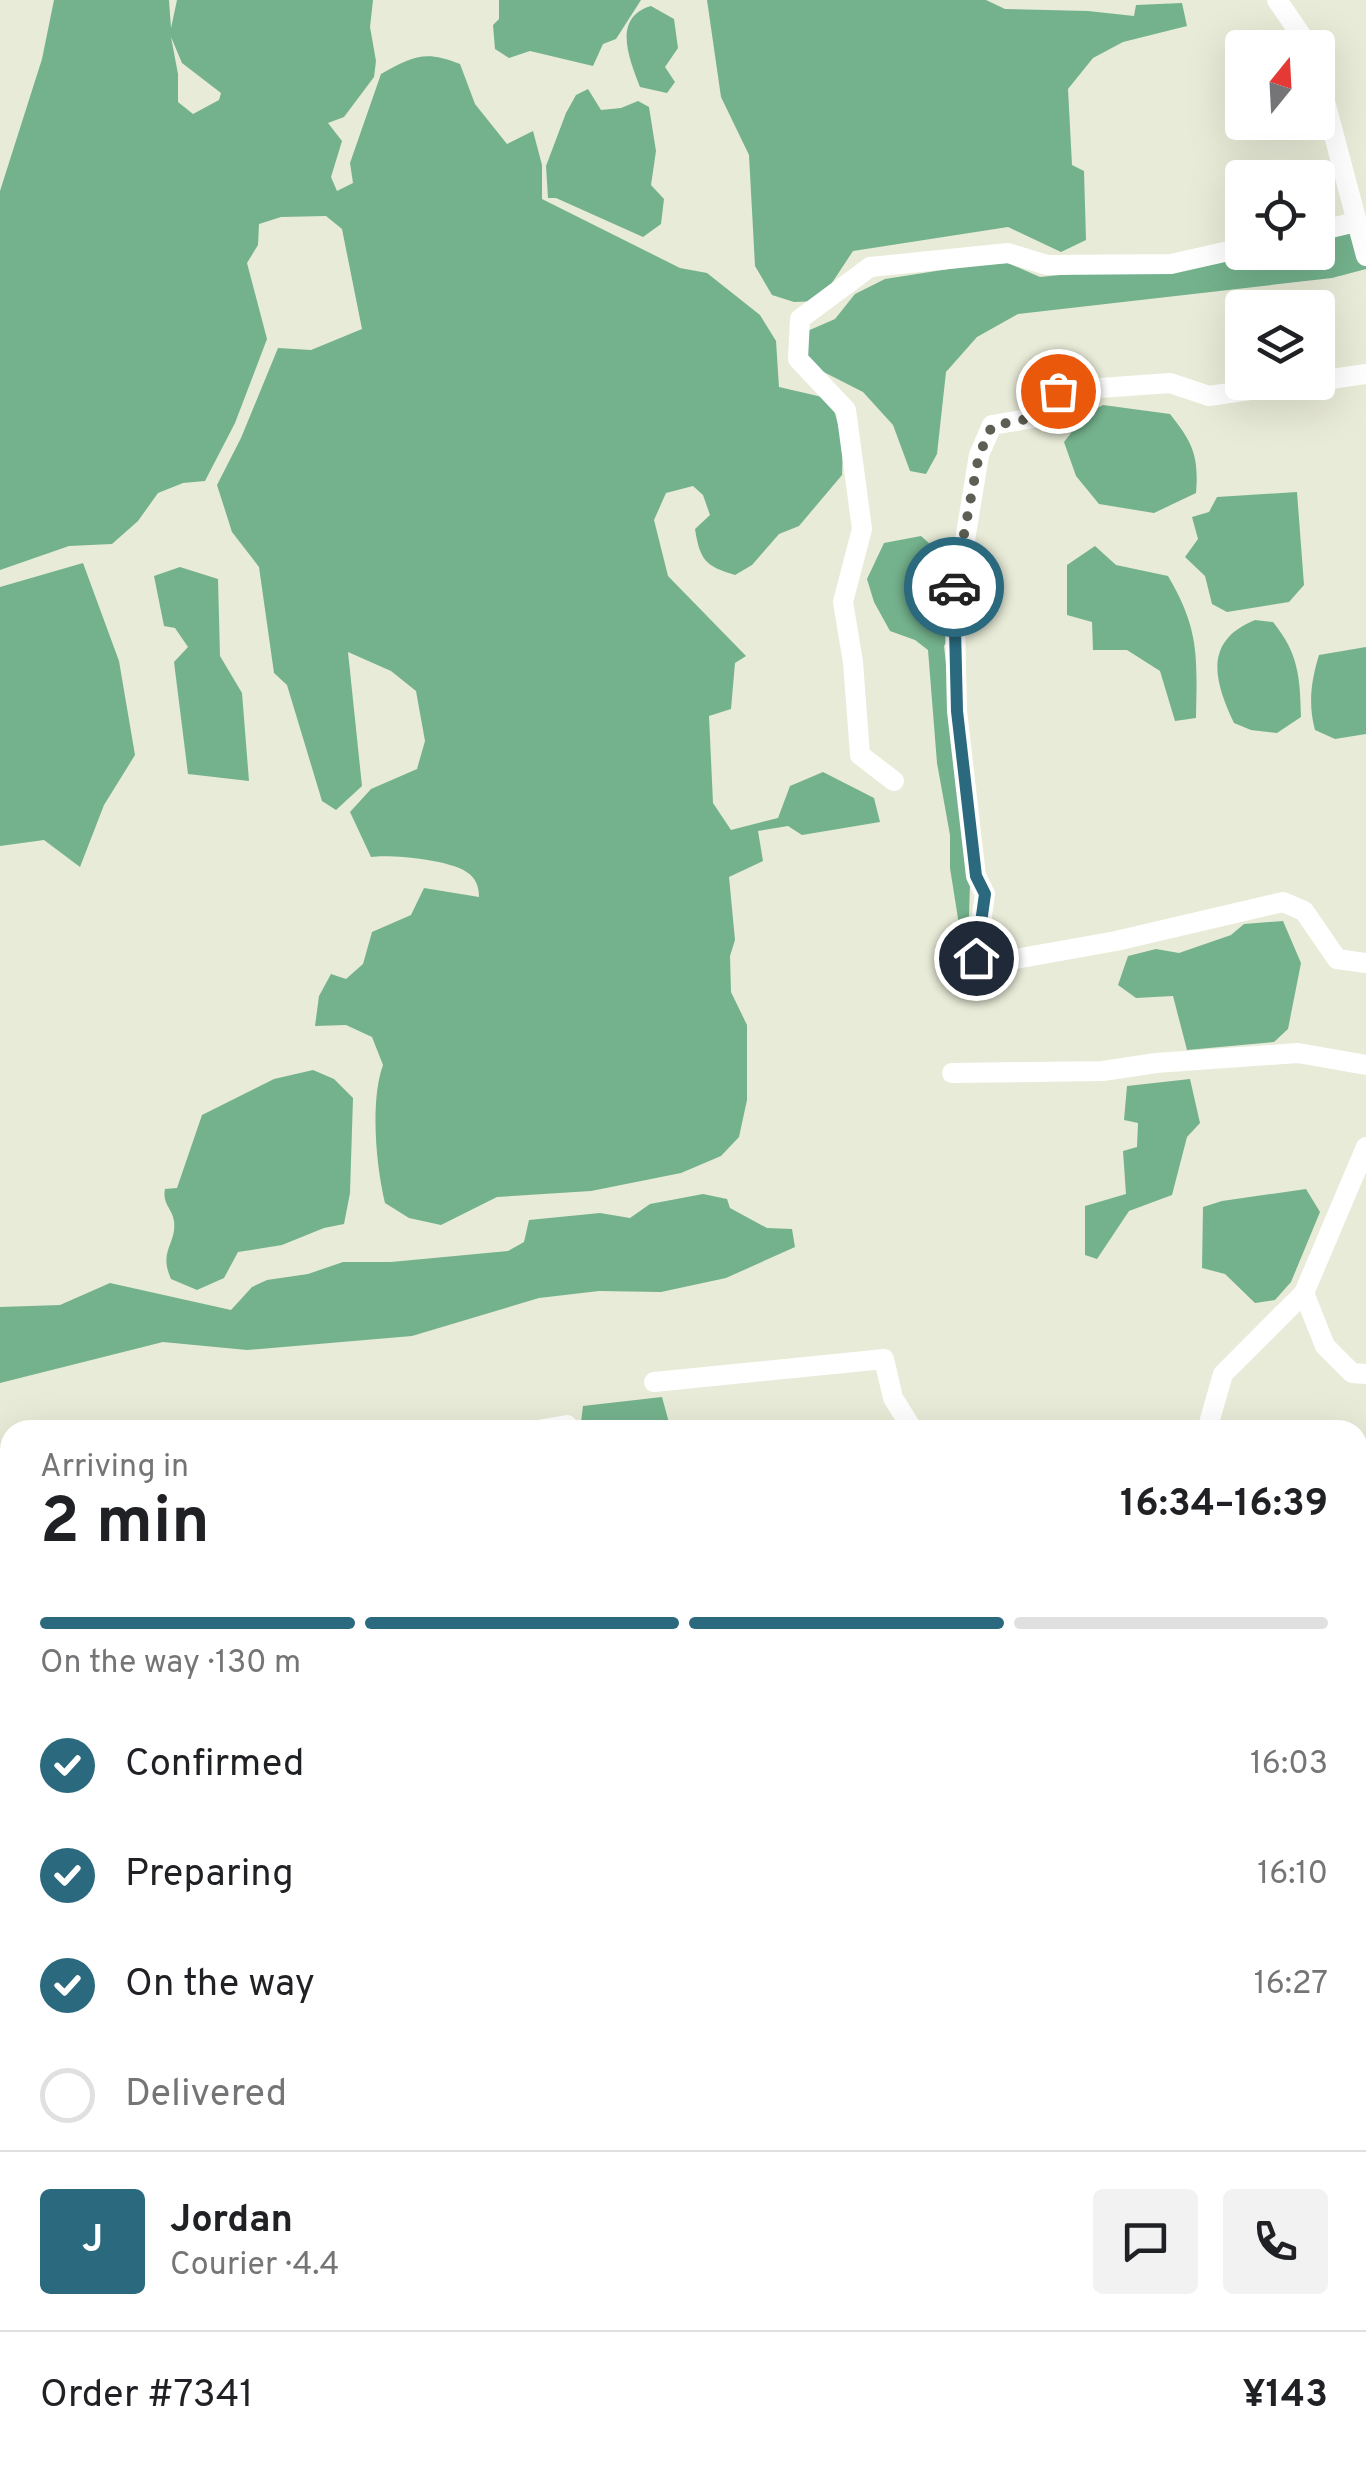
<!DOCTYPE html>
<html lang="en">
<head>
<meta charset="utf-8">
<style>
	:root { --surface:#fff; --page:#f2f2f2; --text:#202124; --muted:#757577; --line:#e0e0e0; --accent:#2a697e }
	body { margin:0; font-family:Overpass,sans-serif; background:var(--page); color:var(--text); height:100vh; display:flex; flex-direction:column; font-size:38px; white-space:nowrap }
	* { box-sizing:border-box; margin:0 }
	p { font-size:32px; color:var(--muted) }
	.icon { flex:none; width:55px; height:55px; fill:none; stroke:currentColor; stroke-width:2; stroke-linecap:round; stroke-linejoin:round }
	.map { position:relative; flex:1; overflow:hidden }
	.side { position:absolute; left:0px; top:1420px; width:1368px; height:1060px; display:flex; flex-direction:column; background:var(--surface); border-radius:30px 30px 0 0; box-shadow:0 10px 40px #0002 }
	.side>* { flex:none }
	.needle { width:65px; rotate:18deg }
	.fabs { position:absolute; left:1225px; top:30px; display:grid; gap:20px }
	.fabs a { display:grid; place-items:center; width:110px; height:110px; border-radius:10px; background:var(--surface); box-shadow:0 10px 40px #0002; font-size:50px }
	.pin { position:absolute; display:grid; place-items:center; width:85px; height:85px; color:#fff; margin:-42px; border:5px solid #fff; border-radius:50%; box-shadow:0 2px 10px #0007 }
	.courier { position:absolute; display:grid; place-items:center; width:100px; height:100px; margin:-50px; border:8px solid #2a697e; border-radius:50%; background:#fff; color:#222; box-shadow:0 2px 12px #0007 }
	.overview em { font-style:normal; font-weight:700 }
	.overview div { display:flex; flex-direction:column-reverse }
	.overview { display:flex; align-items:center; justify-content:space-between; height:170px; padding:0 40px }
	h1 { font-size:65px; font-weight:700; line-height:75px }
	.bar { display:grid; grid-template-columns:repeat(4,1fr); gap:15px 10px; align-content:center; height:120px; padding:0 40px }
	.bar i { height:12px; border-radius:8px; background:var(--line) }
	.bar .on { background:var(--accent) }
	.bar p { grid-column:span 4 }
	.line { display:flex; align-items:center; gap:25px; padding:0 40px; border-top:2px solid var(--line) }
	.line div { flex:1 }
	.round { display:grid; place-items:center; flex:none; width:105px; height:105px; border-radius:10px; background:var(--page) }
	ol { padding:0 40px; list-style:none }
	li { display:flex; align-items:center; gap:30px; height:110px }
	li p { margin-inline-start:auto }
	li .icon { padding:10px; border-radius:50%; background:var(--accent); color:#fff; stroke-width:4 }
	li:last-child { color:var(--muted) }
	li i { width:55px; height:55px; border:5px solid var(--line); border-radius:50% }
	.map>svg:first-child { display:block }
	.water { fill:#74b28d; fill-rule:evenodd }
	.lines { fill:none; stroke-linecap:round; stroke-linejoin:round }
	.street { stroke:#fff; stroke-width:20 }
	.done { stroke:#5e5f54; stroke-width:10; stroke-dasharray:0 18 }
	.route { stroke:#2a697e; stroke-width:12 }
</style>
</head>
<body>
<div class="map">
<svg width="1366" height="2480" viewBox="0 0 1366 2480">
	<rect width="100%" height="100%" fill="#e8ebd7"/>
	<path class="water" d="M54 0H169L171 28 177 0H373L370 27 376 61 374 77 344 117 328 123 342 141 331 177 337 191 353 183 350 163 381 74C413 56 425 50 460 64L475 104 507 144 533 131 542 165V199L680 268 707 273 760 315 776 341 779 387 831 399 843 443 842 475 799 526 779 534 752 565 735 575C705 566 700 560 695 529L710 515 703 495 693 486 666 493 654 520 668 576 746 656 735 663 731 709 709 716 713 803 731 830 778 818 790 786 823 772 874 798 880 822 802 835 788 826 758 831 763 861 729 877 735 940 730 956 731 992 747 1025V1100L739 1137 721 1156 681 1173 591 1191 497 1197 441 1225 409 1218 385 1203C376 1166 370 1101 383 1065L372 1037 346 1025 315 1026 319 996 331 974 346 979 363 964 372 932 411 915 424 888 479 897C479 887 476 877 465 871 448 860 391 854 371 857L350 812 371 789 417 769 425 741 416 691 391 671 348 652 362 786 336 810 322 801 287 685 274 673 259 567 232 532 217 485 241 438 278 348 311 350 362 329 342 229 326 216 281 217 259 224 258 245 247 263 267 339 235 423 205 481 183 483 158 493 138 521 112 544 69 546 0 570V191L42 59ZM171 37 182 63 221 93 219 100 193 114 178 102V74Z
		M499 0H641L616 39 603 44 593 66 530 51 509 58 495 49 493 25 499 19Z
		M707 0H986L1005 9 1088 11 1134 16 1136 5 1182 3 1187 26 1123 42 1093 58 1068 89 1072 165 1084 171 1086 240 1061 252 1008 227 853 251 820 301 794 302 772 295 755 266 749 155 721 97Z
		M651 6 674 19 678 48 665 67 675 82 667 93 640 87C630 60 611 18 651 6Z
		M588 89 601 110 621 108 638 101 649 107 656 151 651 185 664 199 661 224 643 237 556 198H548L546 166 566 113 576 95Z
		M1366 224V269L1332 278 1018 314 977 337 946 372 937 454 926 474 910 471 893 425 863 392 798 359 796 336 835 319 855 294 885 279 968 266 1008 263 1040 277 1281 253 1318 252V233Z
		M1103 405 1170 414C1193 443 1199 456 1196 493L1154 513 1099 504 1076 476 1064 442 1086 414Z
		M1297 492 1304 585 1289 602 1227 612 1212 604 1205 576 1185 557 1198 539 1192 517 1209 512 1217 497Z
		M921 536 938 551 955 627 944 646 970 883 968 949 963 950 950 868V835L937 763 928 650 915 640 890 631 874 602 867 579 884 543Z
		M1095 546 1116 565 1168 576C1200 630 1197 658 1196 718L1175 721 1160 671 1127 650H1093L1092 622 1067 615V565Z
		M83 563 119 661 135 755 104 805 80 867 44 840 0 846V587Z
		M180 567 218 579 220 656 242 693 249 781 188 774 174 662 188 647 175 628 164 626 154 576Z
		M1255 620 1273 622C1299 654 1300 678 1301 717L1277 733 1251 730 1234 723C1214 681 1203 641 1255 620Z
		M1366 647V734L1335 739 1315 730C1308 704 1311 681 1319 655Z
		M1283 921 1301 963 1288 1029 1274 1042 1187 1050 1173 996 1136 998 1118 985 1128 956 1156 949 1179 953 1231 935 1244 924Z
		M313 1070 334 1079 353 1098 350 1193 344 1224 324 1228 282 1245 238 1252 224 1278 197 1290 171 1279C158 1250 177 1244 174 1221 172 1208 162 1204 165 1189L177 1188 202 1115 274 1079Z
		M1190 1079 1200 1123 1187 1137 1172 1195 1129 1211 1097 1259 1085 1255V1206L1126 1194 1123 1151 1137 1147 1138 1123 1124 1120 1127 1086Z
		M1306 1189 1320 1212 1291 1282 1275 1300 1255 1303 1225 1274 1202 1268 1203 1207 1222 1201Z
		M703 1194 727 1199 730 1208 767 1228 792 1229 795 1247 726 1278 661 1292 599 1291 539 1298 412 1336 247 1350 163 1342 0 1383V1307L60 1305 110 1283 231 1310 252 1287 267 1280 308 1274 343 1262H391L508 1251 524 1242 529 1220 600 1213 630 1218 650 1204Z
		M662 1397 671 1430H580L583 1406Z
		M1366 1692V1837L1358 1838V1694Z"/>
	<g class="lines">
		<path class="street" d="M1277 0 1310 48
			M1318 75 1366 256
			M1318 231 1356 222
			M1318 381 1366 374
			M1305 382 1209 396 1170 383 1058 391 1033 418 992 425 979 455 964 546 954 577 957 711 976 876 985 894 976 958 999 962 1116 941 1283 902 1304 911 1337 959 1366 963
			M894 781 860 755 853 662 843 602 862 529 846 410 798 359 800 319 870 267 1008 253 1047 265 1171 264 1242 248
			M952 1073 1103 1071 1156 1063 1298 1053 1366 1065
			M1304 1293 1325 1346 1352 1373 1366 1374
			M654 1382 884 1359 893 1398 913 1430
			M538 1430 567 1425
			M1207 1430 1223 1374 1304 1293 1366 1147
			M0 1523 10 1522
			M1358 1855 1366 1854
			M0 2105 10 2104
			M0 2321 10 2324
			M0 2422 10 2421
			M347 2470 348 2480
			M1248 2470 1249 2480
			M138 2480 141 2470"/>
	</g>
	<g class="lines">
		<path class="done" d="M954 587 979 455 992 426 1032 418 1058 391"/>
		<path class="route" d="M954 587 957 711 976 876 985 894 976 958"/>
	</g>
</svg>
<div class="fabs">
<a><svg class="needle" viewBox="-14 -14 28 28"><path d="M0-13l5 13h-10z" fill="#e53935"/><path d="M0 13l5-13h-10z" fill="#757577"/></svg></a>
<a><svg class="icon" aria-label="locate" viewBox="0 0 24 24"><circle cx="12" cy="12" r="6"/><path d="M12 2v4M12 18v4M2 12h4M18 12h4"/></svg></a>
<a><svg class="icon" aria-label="layers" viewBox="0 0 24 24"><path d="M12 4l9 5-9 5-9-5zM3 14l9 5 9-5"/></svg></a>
</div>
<div class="pin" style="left:1058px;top:391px;background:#ea580c"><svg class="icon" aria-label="bag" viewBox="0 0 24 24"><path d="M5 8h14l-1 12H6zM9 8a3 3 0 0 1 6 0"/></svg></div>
<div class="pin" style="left:976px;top:958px;background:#1f2937"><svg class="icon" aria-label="home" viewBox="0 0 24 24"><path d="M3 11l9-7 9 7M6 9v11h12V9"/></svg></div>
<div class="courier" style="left:954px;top:587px"><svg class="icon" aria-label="car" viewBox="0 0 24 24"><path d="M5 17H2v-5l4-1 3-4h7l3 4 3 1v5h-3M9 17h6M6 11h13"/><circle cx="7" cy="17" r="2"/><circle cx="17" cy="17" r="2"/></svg></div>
<section class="side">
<div class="overview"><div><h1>2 min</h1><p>Arriving in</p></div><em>16:34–16:39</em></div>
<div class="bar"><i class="on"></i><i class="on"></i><i class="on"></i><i></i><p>On the way · 130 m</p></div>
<ol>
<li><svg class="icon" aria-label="check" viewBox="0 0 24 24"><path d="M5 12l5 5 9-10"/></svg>Confirmed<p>16:03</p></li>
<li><svg class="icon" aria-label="check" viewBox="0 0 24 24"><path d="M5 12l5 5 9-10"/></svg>Preparing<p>16:10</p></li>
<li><svg class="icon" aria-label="check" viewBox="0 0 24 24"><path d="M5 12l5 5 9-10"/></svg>On the way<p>16:27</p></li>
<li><i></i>Delivered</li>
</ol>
<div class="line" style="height:180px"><b class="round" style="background:var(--accent);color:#fff">J</b><div><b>Jordan</b><p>Courier · 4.4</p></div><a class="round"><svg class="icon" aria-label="chat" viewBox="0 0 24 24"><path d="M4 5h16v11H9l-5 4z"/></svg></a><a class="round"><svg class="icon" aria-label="phone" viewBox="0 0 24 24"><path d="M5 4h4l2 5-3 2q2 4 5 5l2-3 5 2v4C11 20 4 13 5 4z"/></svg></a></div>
<div class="line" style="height:130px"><div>Order #7341</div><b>¥143</b></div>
</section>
</div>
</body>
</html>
